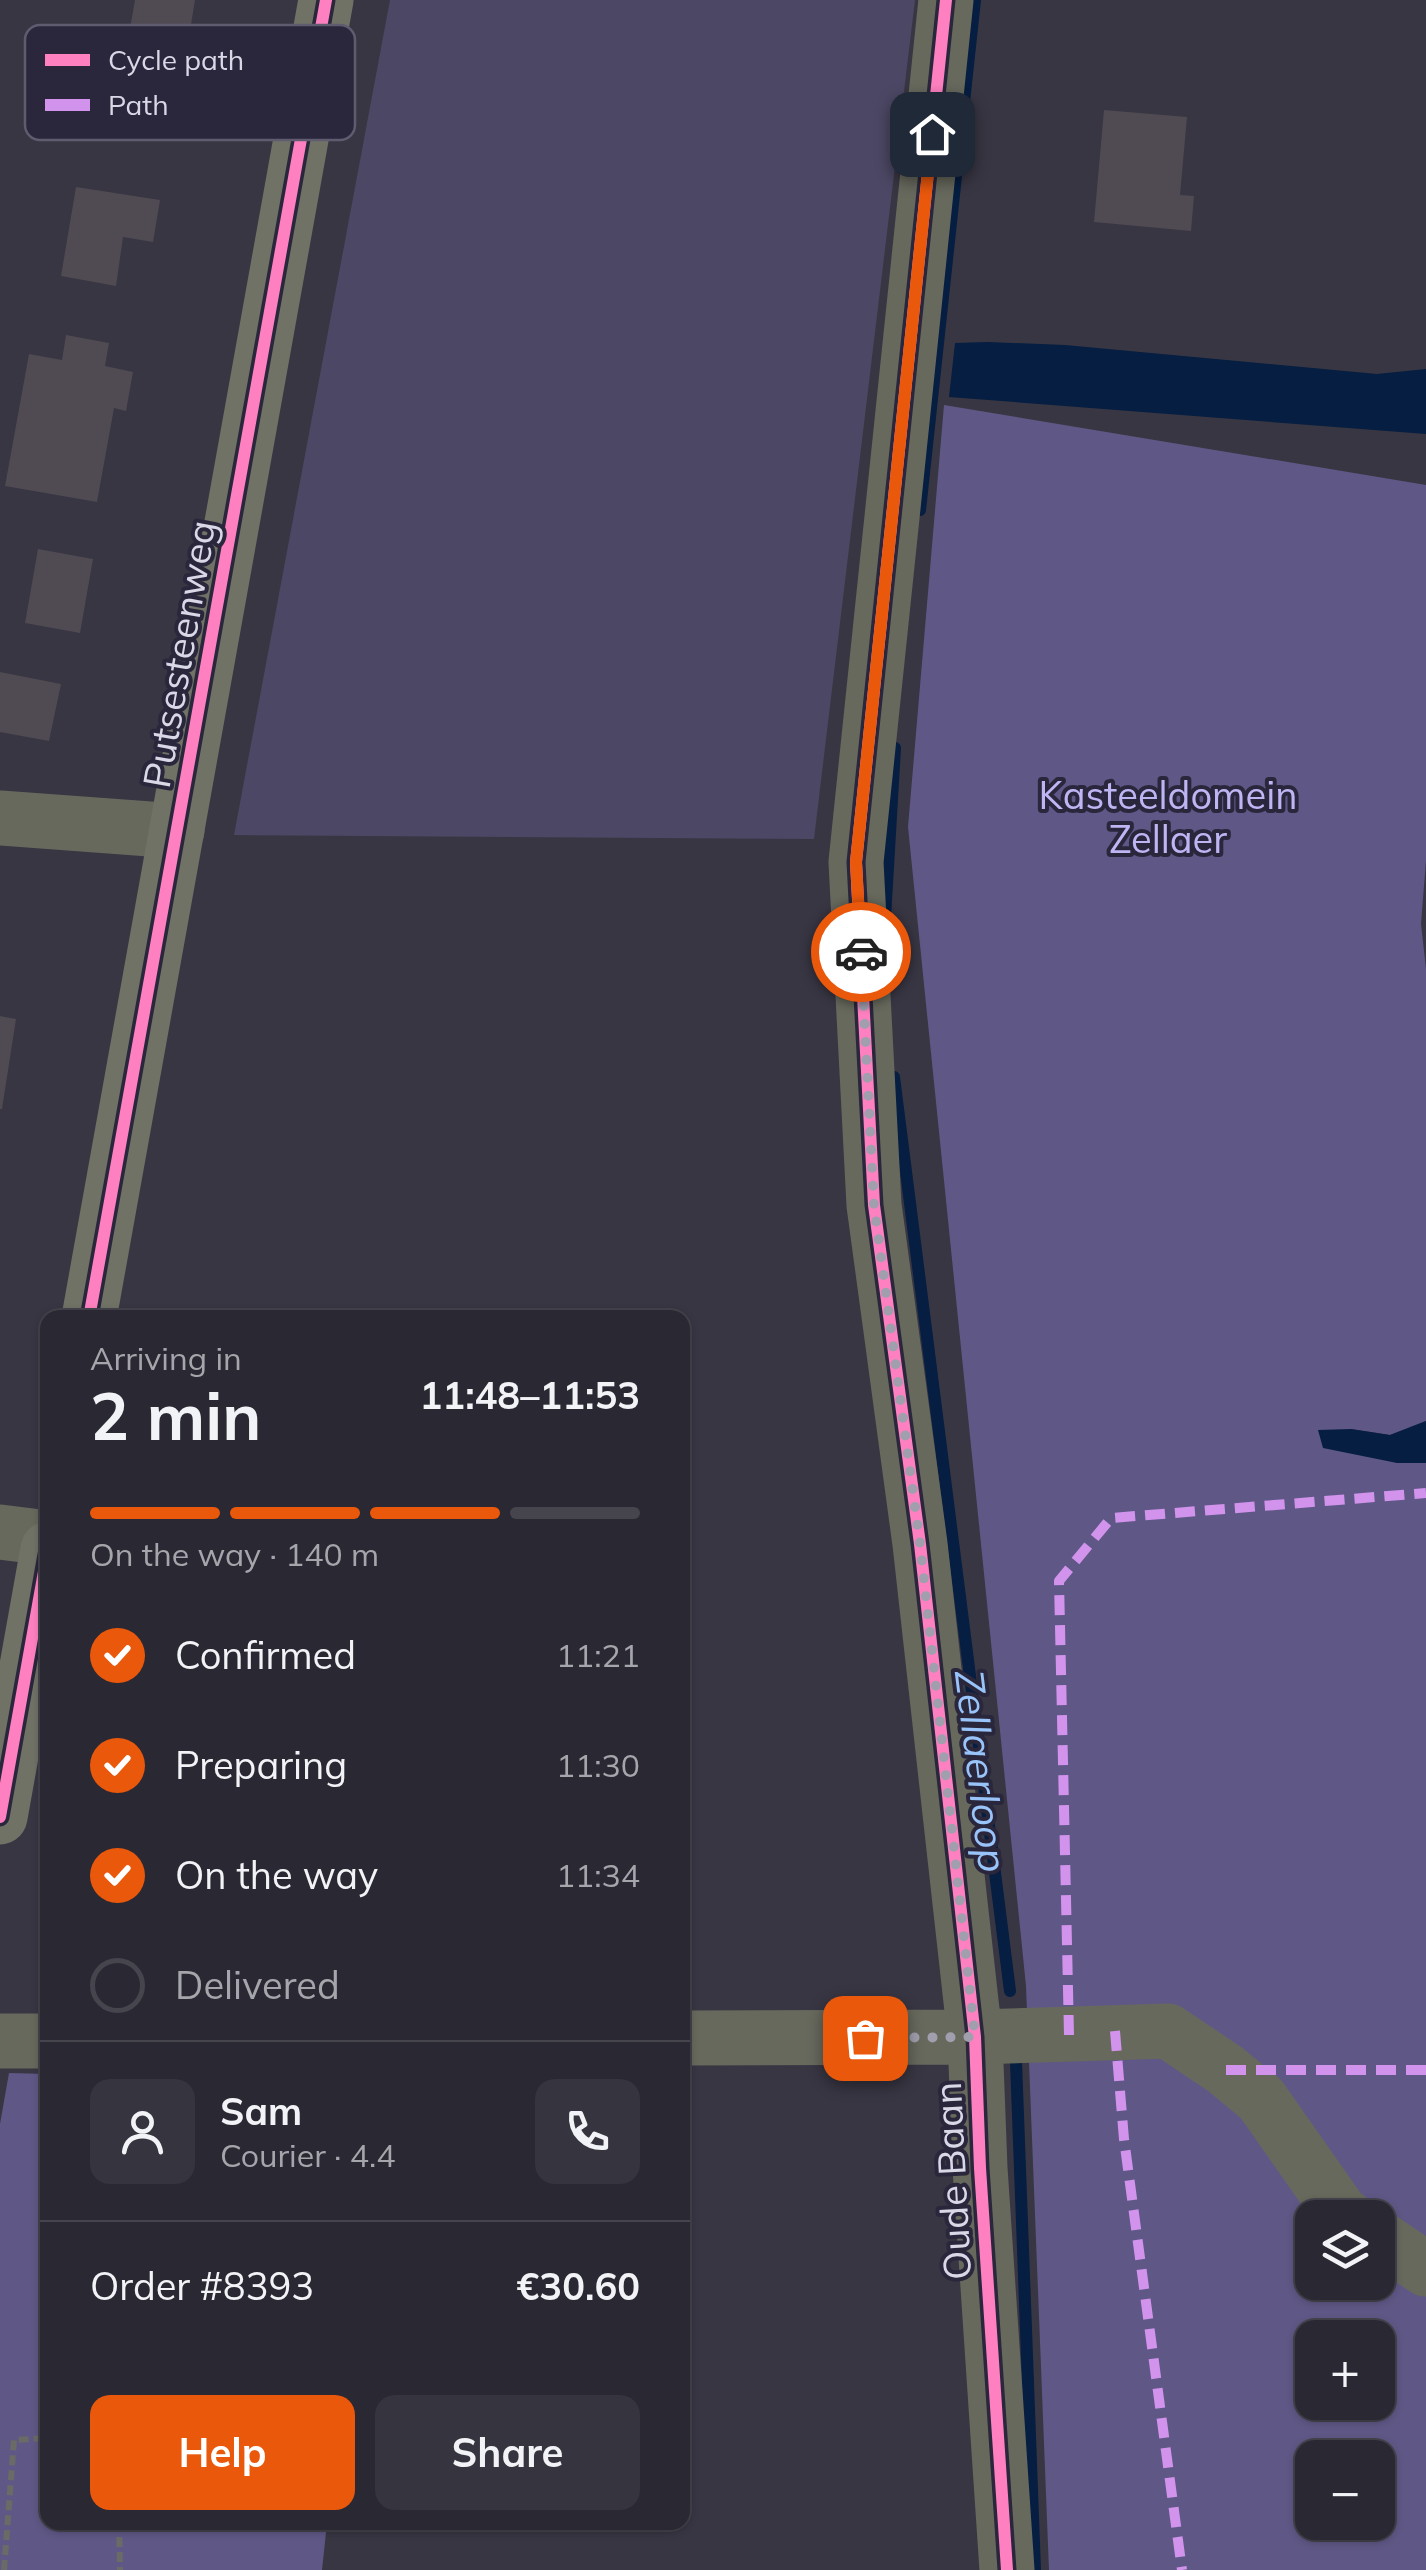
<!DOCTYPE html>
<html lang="en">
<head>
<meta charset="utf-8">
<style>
	:root { --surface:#2a2832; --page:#36343e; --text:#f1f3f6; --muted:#a5a6ac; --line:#46444d; --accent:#ea580c }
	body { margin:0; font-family:Mulish,sans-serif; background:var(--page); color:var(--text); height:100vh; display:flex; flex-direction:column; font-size:38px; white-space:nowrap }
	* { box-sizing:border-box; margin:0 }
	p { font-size:32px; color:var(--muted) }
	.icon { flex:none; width:55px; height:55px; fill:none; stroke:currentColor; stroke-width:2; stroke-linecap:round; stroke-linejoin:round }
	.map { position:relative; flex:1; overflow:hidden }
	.details { position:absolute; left:40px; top:1310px; width:650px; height:1220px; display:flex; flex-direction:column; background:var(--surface); border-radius:20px; box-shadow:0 2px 8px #0004,0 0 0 2px var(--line) }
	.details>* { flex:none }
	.tools { position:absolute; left:1295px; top:2200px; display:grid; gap:20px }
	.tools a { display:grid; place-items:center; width:100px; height:100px; border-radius:20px; background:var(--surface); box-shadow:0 2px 8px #0004,0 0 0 2px var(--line); font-size:50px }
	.pin { position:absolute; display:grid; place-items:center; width:85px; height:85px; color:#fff; margin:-42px; border-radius:20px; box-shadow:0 5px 15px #0006 }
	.courier { position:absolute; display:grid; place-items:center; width:100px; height:100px; margin:-50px; border:8px solid #ea580c; border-radius:50%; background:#fff; color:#222; box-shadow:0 2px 12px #0007 }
	.overview em { font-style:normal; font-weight:700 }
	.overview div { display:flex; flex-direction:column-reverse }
	.overview { display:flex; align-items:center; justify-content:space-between; height:170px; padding:0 50px }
	h1 { font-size:65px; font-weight:700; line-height:75px }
	.bar { display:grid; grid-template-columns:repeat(4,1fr); gap:15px 10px; align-content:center; height:120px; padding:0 50px }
	.bar i { height:12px; border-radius:8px; background:var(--line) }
	.bar .selected { background:var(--accent) }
	.bar p { grid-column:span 4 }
	.line { display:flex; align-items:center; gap:25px; padding:0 50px; border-top:2px solid var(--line) }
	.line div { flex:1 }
	.round { display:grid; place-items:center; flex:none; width:105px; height:105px; border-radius:20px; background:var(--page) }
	ol { padding:0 50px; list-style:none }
	li { display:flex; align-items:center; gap:30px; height:110px }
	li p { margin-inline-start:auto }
	li .icon { padding:10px; border-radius:50%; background:var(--accent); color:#fff; stroke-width:4 }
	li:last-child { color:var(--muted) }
	li i { width:55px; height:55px; border:5px solid var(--line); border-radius:50% }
	.action { display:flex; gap:20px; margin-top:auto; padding:20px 50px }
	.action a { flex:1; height:115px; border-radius:20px; background:var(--accent); color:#fff; font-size:40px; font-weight:700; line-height:115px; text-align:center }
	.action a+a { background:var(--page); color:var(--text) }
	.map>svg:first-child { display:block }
	.green { fill:#4c4764 }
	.forest { fill:#5f5886; fill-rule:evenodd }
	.water { fill:#051e41 }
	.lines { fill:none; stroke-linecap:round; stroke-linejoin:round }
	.stream { stroke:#051e41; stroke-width:12 }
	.building { fill:#504a53 }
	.path { stroke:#6a6a67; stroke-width:6; stroke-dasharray:10 5; stroke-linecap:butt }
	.minor { stroke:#68695d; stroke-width:55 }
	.major { stroke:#717266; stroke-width:55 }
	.quiet { stroke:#d193ec; stroke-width:10; stroke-dasharray:20 10; stroke-linecap:butt }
	.cycleway-casing { stroke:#2a273d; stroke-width:19 }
	.cycleway { stroke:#ff80c0; stroke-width:12 }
	.done { stroke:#a19fae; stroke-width:10; stroke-dasharray:0 18 }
	.route { stroke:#ea580c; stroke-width:12 }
	.labels { text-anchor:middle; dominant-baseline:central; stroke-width:8; stroke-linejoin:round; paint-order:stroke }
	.street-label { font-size:38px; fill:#d9d8e7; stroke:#2a273d }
	.park-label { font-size:38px; fill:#beb5f3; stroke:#2a273d }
	.water-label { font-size:40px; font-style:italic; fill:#99c4f9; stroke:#2a273d }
	.key { fill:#2a273d; stroke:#5f5c70; stroke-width:2.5 }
	.key-label { font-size:28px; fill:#d9d8e7 }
</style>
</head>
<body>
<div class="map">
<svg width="1426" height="2570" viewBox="0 0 1426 2570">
	<rect width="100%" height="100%" fill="#383643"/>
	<path class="green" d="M390 0H915L814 839 234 835Z"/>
	<path class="forest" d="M944 405 1426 485V860L1421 924 1426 969V1421L1390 1435 1351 1429 1397 1463H1426V2570H1049L1026 1986 908 827ZM1312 2218H1378V2282H1312ZM1312 2338H1378V2402H1312ZM1312 2458H1378V2522H1312Z
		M9 2073 47 2074 48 2522 327 2523 322 2570H0V2124Z"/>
	<path class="water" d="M988 342 1065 345 1377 374 1426 369V434L949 397 955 343Z
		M1426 1421V1463H1397L1323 1448 1318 1430 1351 1429 1390 1435Z"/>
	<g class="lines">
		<path class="stream" d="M920 510 975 0
			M885 918 895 748
			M894 1077 1010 1991
			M1016 2062 1035 2570"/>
	</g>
	<path class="building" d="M135 0H195L187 49 128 40Z
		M1104 110 1187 117 1180 195 1194 196 1191 231 1094 222Z
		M76 187 160 200 153 242 123 237 116 286 61 276Z
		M66 335 109 343 105 366 133 372 126 411 114 408 97 502 5 486 29 354 62 360Z
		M38 549 93 559 80 633 25 623Z
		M0 672 61 684 49 741 0 732Z
		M0 1016 16 1019 2 1109H0Z"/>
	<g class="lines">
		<path class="path" d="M119 2522 120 2570
			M4 2570 14 2440 48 2438"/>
		<path class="minor" d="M946 0 856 862 874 1205 920 1544 975 2037 980 2168 1007 2570
			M0 818 177 831
			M0 1532 48 1538
			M682 2038 975 2037 1168 2031 1226 2070 1261 2099 1341 2213 1348 2218
			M0 2041H48
			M1378 2237 1426 2269"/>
		<path class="major" d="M89 1318 326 0
			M0 1817 48 1549"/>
		<path class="quiet" d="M1115 2031 1124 2139 1182 2570
			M1069 2035 1059 1581 1111 1518 1426 1493
			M1226 2070H1426"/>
		<defs>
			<path id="cycleway" d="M946 0 856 862 874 1205 920 1544 975 2037 980 2168 1007 2570
				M89 1318 326 0
				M0 1817 48 1549"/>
		</defs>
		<use href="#cycleway" class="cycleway-casing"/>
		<use href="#cycleway" class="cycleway"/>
	</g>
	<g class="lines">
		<path class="done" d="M861 952 874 1205 920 1544 975 2037 865 2038"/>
		<path class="route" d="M861 952 856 862 932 134"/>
	</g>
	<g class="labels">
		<g class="street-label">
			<text transform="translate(179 654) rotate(-80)">Putsesteenweg</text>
			<text transform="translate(952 2181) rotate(-93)">Oude Baan</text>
		</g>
		<g class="park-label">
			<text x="1168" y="795">Kasteeldomein<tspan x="1168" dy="44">Zellaer</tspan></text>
		</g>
		<g class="water-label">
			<text transform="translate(982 1771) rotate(83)">Zellaerloop</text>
		</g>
	</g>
	<rect x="25" y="25" width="330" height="115" rx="15" class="key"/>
	<rect x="45" y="54" width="45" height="12" fill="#ff80c0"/>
	<rect x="45" y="99" width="45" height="12" fill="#d193ec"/>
	<g class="key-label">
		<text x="108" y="70">Cycle path</text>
		<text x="108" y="115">Path</text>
	</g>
</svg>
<div class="tools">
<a><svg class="icon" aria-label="layers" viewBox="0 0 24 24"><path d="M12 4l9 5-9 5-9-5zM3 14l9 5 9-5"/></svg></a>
<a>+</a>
<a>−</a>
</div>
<div class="pin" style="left:865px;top:2038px;background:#ea580c"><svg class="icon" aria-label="bag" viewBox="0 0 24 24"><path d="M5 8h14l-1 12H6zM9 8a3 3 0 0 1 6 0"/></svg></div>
<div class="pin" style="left:932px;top:134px;background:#1f2937"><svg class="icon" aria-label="home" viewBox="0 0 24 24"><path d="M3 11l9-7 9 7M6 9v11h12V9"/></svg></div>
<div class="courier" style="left:861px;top:952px"><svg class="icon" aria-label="car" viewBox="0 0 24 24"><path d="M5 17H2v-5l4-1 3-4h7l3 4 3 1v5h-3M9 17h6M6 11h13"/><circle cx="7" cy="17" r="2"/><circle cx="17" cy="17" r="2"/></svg></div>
<section class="details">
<div class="overview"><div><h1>2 min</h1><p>Arriving in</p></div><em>11:48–11:53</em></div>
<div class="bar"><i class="selected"></i><i class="selected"></i><i class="selected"></i><i></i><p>On the way · 140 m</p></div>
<ol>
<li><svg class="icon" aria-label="check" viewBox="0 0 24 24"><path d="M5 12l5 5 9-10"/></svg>Confirmed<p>11:21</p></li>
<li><svg class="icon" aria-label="check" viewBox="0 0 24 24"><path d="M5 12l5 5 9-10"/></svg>Preparing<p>11:30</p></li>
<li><svg class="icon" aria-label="check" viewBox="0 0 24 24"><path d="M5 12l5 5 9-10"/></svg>On the way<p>11:34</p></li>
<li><i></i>Delivered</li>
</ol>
<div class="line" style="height:180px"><a class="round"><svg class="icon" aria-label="person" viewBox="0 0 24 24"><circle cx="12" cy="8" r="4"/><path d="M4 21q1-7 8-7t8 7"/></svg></a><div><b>Sam</b><p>Courier · 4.4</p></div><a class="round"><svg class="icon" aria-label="phone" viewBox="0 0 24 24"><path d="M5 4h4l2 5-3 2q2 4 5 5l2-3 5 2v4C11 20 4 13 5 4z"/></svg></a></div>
<div class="line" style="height:130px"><div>Order #8393</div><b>€30.60</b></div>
<div class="action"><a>Help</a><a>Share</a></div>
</section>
</div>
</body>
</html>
